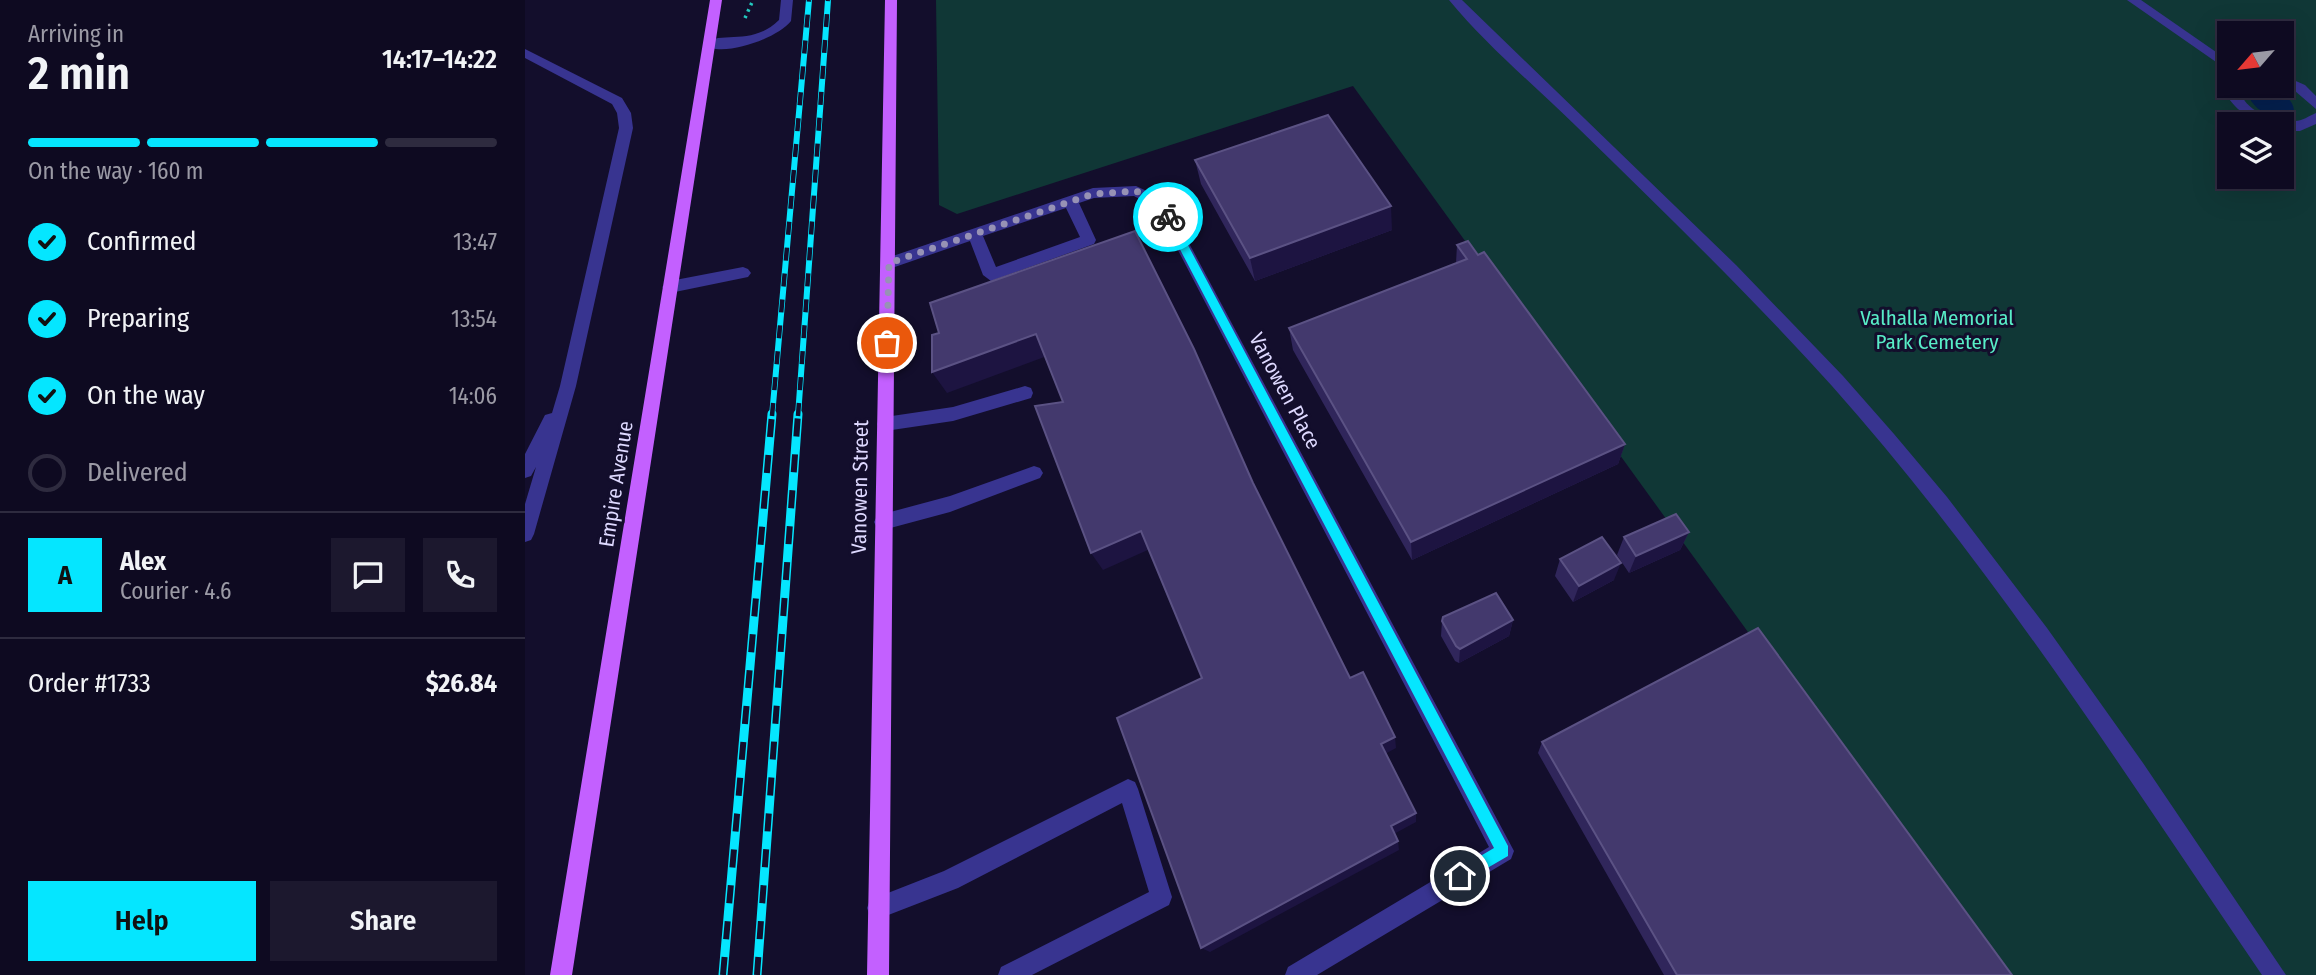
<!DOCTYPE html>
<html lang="en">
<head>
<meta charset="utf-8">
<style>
	:root { --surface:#0e0a21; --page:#1c182e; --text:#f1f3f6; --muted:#9b9aa5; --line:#2e2b3f; --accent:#05e6ff }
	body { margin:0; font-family:"Fira Sans Condensed",sans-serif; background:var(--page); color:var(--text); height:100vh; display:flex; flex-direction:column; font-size:26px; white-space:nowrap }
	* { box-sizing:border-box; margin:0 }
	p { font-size:23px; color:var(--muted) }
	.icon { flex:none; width:38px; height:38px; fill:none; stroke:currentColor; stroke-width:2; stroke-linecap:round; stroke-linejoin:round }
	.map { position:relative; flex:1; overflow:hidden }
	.drawer { display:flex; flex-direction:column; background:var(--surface); width:525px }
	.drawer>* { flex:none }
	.needle { width:46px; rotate:242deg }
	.tools { position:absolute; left:1692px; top:21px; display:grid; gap:14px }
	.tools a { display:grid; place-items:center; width:77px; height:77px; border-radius:0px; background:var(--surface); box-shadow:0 7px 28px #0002,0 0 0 2px var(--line); font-size:35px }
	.pin { position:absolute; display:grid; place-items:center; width:60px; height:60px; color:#fff; margin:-30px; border:4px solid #fff; border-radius:50%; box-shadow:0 2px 7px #0007 }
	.courier { position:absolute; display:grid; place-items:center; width:70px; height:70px; margin:-35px; border:5px solid #05e6ff; border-radius:50%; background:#fff; color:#222; box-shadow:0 2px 9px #0007 }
	.summary em { font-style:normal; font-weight:600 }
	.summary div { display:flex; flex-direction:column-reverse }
	.summary { display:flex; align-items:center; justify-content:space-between; height:119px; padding:0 28px }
	h1 { font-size:46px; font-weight:600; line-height:52px }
	.bar { display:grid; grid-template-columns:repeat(4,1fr); gap:10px 7px; align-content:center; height:84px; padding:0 28px }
	.bar i { height:9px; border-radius:5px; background:var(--line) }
	.bar .current { background:var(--accent) }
	.bar p { grid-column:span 4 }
	.line { display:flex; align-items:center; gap:18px; padding:0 28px; border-top:2px solid var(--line) }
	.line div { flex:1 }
	.round { display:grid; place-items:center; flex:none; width:74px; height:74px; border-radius:0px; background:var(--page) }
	ol { padding:0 28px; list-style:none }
	li { display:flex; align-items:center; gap:21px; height:77px }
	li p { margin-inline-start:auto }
	li .icon { padding:7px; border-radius:50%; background:var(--accent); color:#111; stroke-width:4 }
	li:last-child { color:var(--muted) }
	li i { width:38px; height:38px; border:4px solid var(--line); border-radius:50% }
	.primary-button { display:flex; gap:14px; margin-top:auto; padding:14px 28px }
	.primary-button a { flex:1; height:80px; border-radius:0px; background:var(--accent); color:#111; font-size:28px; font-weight:600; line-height:80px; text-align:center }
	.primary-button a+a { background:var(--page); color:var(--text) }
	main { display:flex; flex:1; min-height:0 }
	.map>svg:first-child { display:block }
	.green { fill:#103736; fill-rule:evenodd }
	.water { fill:#05204f }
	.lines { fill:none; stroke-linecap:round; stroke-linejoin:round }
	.path { stroke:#23c9bf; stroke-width:3.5; stroke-dasharray:2.5 4.5; stroke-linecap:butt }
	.minor { fill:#383490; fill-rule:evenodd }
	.major { fill:#c360ff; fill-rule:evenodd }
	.rail-far1-casing { stroke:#05e6ff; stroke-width:6 }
	.rail-casing { stroke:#05e6ff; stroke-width:9 }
	.rail-far1 { stroke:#130e2c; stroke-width:4.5; stroke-dasharray:13; stroke-linecap:butt }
	.rail { stroke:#130e2c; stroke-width:6; stroke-dasharray:18; stroke-linecap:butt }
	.wall { fill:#30265b }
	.shaded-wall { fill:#1d1441 }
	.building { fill:#43396d; stroke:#5b5284; stroke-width:2 }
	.route { fill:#05e6ff }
	.done { stroke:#9792b5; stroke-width:7; stroke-dasharray:0 12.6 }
	.labels { text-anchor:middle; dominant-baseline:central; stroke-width:6; stroke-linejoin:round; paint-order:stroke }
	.park-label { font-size:21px; fill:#58edc7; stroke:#130e2c }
	.street-label { font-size:21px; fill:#ded9ff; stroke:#130e2c }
</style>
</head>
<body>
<main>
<section class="drawer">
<div class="summary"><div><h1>2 min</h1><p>Arriving in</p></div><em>14:17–14:22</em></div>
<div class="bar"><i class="current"></i><i class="current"></i><i class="current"></i><i></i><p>On the way · 160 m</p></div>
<ol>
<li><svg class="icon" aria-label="check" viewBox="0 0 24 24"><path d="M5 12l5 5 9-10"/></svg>Confirmed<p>13:47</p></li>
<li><svg class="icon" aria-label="check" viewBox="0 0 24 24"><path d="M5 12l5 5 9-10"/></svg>Preparing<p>13:54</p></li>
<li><svg class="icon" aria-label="check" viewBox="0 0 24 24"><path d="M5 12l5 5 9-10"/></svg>On the way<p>14:06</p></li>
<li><i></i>Delivered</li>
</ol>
<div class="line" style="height:126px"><b class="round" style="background:var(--accent);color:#111">A</b><div><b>Alex</b><p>Courier · 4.6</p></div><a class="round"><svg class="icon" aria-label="chat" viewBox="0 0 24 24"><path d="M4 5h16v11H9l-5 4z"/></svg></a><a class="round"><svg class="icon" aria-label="phone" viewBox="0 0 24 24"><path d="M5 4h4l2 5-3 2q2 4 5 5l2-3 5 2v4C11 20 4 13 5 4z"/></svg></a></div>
<div class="line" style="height:91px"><div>Order #1733</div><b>$26.84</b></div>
<div class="primary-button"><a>Help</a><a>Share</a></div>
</section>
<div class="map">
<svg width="1791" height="975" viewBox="0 0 1791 975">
	<rect width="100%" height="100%" fill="#130e2c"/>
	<path class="green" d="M411 0H1791V975H1471L828 86 432 214 414 205ZM1704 33H1757V86H1704ZM1704 124H1757V177H1704Z"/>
	<path class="water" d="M1742 89C1754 92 1768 97 1769 111L1767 114C1751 120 1731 113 1724 97L1726 93Z"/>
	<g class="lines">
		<path class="path" d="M220 18 228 0"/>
		<path class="minor" d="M256 0H268L266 21C252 39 195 59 178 44 194 30 227 47 254 20Z
			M924 0H937L1211 265 1318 376 1369 434 1422 497 1522 628 1618 763 1761 975H1737C1600 774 1469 568 1307 386 1226 296 1138 211 1051 126 1009 85 961 45 924 0Z
			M1602 0H1616L1704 61V71Z
			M0 49 97 98 106 113 108 128 51 386 9 534 6 540 0 542V504L11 467 6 476 0 478V454L20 415 27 413 35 386 94 128 92 113 87 104 0 58Z
			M1757 75 1780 85 1791 96V109L1770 91 1757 84Z
			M1703 83 1704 86H1714C1715 109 1750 124 1770 121 1777 121 1784 116 1791 113V124L1775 131H1757V124C1731 124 1716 116 1701 95Z
			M611 186 641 200 643 204 989 851 986 859 792 975H760L763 967 964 847 631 208 609 196 569 198 554 203 571 240 569 244 466 281 458 275 445 241 364 269 356 263 359 259 568 188ZM541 208 555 237 471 267 458 236Z
			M218 267 223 269 226 273 223 277 145 293 137 287 145 281Z
			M500 386 506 388 508 393 506 398 428 421 360 431 354 429 352 424 354 419 360 417 428 407Z
			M509 466 515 468 518 473 515 478 425 512 358 530 352 528 349 522 352 516 358 514 425 496Z
			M603 779 610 782 613 789 647 897 644 905 507 975H473L476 967 624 892 597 803 433 888 353 919 345 916 342 908 345 900 419 871Z"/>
		<path class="major" d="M185 0H197L47 975H25Z
			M360 0H372L364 975H342Z"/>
		<defs>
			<path id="rail-far1" d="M247 416 284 0
				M273 416 303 0"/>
			<path id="rail" d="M198 975 247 414
				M232 975 273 414"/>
		</defs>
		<use href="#rail-far1" class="rail-far1-casing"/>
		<use href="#rail" class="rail-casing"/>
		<use href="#rail-far1" class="rail-far1"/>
		<use href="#rail" class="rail"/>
	</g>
	<path class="wall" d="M670 160 867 230 730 281 676 184Z
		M932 245 953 255 1100 444 1093 464 887 560 768 350 764 328 931 263Z
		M1164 532 1155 550 1104 573 1092 555 1099 537Z
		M1035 559 1089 580 1048 602 1030 576Z
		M988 620 984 636 934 663 930 661 916 636 917 621Z
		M1017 742 1487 975H1139L1013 753Z"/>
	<path class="shaded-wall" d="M866 206 867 230 730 281 725 258Z
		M511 334 522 356 422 393 407 372Z
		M1100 444 1093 464 887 560 886 542Z
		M616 531 625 549 578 570 566 553Z
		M1164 532 1155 550 1104 573 1111 556Z
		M1096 563 1089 580 1048 602 1054 586Z
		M988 620 984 636 934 663 935 649Z
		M870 737 871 748 858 755 856 744Z
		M891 813V822L867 835 866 826Z
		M873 841 874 850 685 952 676 948Z"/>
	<path class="building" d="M803 115 866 206 725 258 670 160Z
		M610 231 669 349 728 483 825 678 838 672 870 737 856 744 891 813 866 826 873 841 676 948 592 718 677 678 616 531 566 553 510 406 538 402 511 334 407 372V335L414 333 405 303Z
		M943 241 953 255 959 252 1100 444 886 542 764 328 942 259 932 245Z
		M1151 514 1164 532 1111 556 1099 537Z
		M1077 537 1096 563 1054 586 1035 559Z
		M971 593 988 620 935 649 931 646 917 621 918 617Z
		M1233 628 1487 975H1152L1017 742Z"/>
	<path class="route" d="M639 215 648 217 983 846V856L940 881H930V871L969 848 638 217Z"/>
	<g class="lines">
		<path class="done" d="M362 343 364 263 568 194 611 191 636 204 643 217"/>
	</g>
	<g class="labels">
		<g class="park-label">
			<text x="1412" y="318">Valhalla Memorial<tspan x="1412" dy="24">Park Cemetery</tspan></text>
		</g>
		<g class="street-label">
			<text transform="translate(760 391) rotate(62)">Vanowen Place</text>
			<text transform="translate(91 484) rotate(-81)">Empire Avenue</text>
			<text transform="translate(335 487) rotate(-89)">Vanowen Street</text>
		</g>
	</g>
</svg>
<div class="tools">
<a><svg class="needle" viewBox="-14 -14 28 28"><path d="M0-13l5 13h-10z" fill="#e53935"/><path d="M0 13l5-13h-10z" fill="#9b9aa5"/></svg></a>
<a><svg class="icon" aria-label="layers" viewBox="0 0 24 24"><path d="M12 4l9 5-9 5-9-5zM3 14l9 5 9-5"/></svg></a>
</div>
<div class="pin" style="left:362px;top:343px;background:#ea580c"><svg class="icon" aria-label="bag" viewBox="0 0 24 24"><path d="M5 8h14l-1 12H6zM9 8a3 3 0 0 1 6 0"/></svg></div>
<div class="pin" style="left:935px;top:876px;background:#1f2937"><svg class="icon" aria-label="home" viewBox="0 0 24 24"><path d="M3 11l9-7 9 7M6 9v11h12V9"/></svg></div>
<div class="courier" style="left:643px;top:217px"><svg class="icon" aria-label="bike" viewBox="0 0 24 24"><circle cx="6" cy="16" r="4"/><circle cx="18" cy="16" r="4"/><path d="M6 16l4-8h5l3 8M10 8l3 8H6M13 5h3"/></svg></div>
</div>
</main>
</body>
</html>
